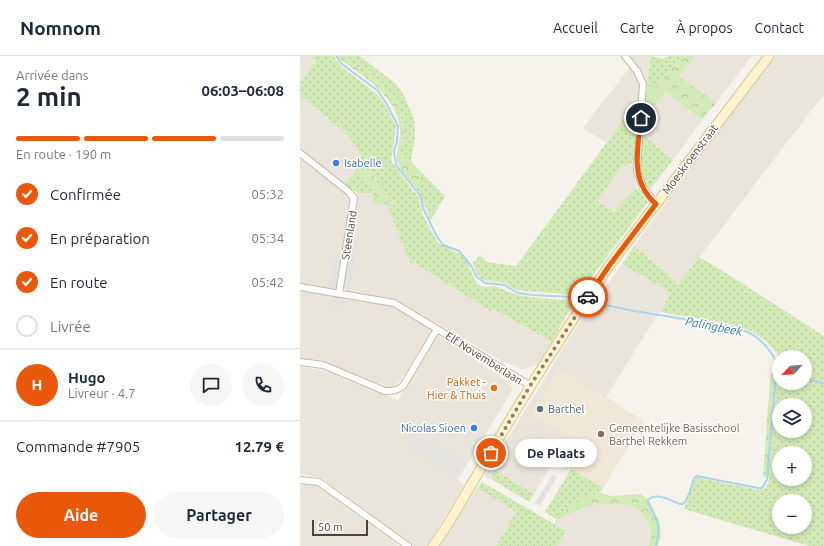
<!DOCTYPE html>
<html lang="fr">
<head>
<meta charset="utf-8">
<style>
	:root { --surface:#fff; --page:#f6f6f7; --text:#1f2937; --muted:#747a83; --line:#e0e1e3; --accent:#ea580c }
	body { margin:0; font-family:Ubuntu,sans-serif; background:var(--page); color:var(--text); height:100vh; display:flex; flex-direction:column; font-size:15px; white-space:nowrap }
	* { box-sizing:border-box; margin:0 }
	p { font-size:13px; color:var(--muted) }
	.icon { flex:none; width:22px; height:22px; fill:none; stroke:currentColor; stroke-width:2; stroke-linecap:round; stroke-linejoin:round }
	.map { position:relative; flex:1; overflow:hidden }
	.sheet { display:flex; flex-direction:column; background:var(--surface); width:300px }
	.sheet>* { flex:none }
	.needle { width:26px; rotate:244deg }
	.tools { position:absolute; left:472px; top:294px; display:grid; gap:8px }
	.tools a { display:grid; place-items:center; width:40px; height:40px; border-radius:50%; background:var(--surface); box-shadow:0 2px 6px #0003; font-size:20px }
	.scale { position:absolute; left:12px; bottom:10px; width:56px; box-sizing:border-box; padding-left:4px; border:2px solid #4b4439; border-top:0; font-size:11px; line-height:14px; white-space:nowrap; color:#4b4439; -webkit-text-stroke:3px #fff; paint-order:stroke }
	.pin { position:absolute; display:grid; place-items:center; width:34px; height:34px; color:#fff; margin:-17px; border:2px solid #fff; border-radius:50%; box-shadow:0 1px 4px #0007 }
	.courier { position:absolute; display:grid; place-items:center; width:40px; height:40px; margin:-20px; border:3px solid #ea580c; border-radius:50%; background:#fff; color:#222; box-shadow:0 1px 5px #0007 }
	.bubble { position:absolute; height:28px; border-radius:14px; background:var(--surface); box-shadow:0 2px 6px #0003; font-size:13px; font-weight:600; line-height:28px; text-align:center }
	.head em { font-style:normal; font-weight:600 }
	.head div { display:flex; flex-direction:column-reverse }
	.head { display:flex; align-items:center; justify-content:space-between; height:68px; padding:0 16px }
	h1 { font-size:26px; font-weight:600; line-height:30px }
	.bar { display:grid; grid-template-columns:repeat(4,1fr); gap:6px 4px; align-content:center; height:48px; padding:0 16px }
	.bar i { height:5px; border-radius:3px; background:var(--line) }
	.bar .current { background:var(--accent) }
	.bar p { grid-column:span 4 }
	.line { display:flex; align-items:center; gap:10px; padding:0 16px; border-top:1px solid var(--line) }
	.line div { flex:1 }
	.round { display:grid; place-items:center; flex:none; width:42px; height:42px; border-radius:21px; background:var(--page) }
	ol { padding:0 16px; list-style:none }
	li { display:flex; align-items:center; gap:12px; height:44px }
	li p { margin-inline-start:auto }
	li .icon { padding:4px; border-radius:50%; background:var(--accent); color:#fff; stroke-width:4 }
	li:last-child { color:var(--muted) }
	li i { width:22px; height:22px; border:2px solid var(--line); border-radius:50% }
	.button { display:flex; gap:8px; margin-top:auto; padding:8px 16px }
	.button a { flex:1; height:46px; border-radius:24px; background:var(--accent); color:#fff; font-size:16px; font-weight:600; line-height:46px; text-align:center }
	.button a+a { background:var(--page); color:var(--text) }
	header { display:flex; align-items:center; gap:24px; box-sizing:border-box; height:56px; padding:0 20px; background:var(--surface); border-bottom:1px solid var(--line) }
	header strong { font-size:19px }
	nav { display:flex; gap:22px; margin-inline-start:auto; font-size:14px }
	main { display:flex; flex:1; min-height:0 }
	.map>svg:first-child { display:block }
	.residential { fill:#eae5da }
	.education { fill:#efe8d6 }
	.grass { fill:url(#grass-dots); fill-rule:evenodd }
	.forest { fill:url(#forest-crowns) }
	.parking { fill:#e5e3e0 }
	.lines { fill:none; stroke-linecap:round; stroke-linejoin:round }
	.stream { stroke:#a9d4f2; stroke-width:2 }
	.street-casing { stroke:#c2bbae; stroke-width:8 }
	.secondary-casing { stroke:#d6c79b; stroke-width:11 }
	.street { stroke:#fff; stroke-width:6 }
	.secondary { stroke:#fff3cd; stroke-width:9 }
	.done { stroke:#878178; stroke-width:4; stroke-dasharray:0 7.2 }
	.route { stroke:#ea580c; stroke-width:5 }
	.shop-dot { fill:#3f7fe0; stroke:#fff; stroke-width:1.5 }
	.food-dot { fill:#e8710a; stroke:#fff; stroke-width:1.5 }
	.service-dot { fill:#5c6f8a; stroke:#fff; stroke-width:1.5 }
	.education-dot { fill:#8d6e63; stroke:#fff; stroke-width:1.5 }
	.labels { text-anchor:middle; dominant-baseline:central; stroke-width:3; stroke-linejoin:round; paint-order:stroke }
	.street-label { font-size:11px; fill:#4b4439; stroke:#fff }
	.shop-label { font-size:11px; fill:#366cbe; stroke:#fff; text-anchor:start }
	.food-label { font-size:11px; fill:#c56008; stroke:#fff; text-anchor:end }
	.service-label { font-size:11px; fill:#4e5e75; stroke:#fff; text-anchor:start }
	.education-label { font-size:11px; fill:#785e54; stroke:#fff; text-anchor:start }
	.water-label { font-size:12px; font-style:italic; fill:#2e7ab2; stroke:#fff }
</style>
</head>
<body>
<header>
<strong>Nomnom</strong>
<nav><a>Accueil</a><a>Carte</a><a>À propos</a><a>Contact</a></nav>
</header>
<main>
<section class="sheet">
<div class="head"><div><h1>2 min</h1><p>Arrivée dans</p></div><em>06:03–06:08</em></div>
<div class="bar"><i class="current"></i><i class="current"></i><i class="current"></i><i></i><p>En route · 190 m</p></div>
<ol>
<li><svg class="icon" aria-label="check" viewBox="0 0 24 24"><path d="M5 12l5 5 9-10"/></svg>Confirmée<p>05:32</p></li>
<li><svg class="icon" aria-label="check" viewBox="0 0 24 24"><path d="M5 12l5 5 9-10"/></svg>En préparation<p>05:34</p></li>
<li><svg class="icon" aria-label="check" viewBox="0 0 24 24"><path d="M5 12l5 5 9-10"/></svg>En route<p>05:42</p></li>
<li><i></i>Livrée</li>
</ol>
<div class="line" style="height:72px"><b class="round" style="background:var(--accent);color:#fff">H</b><div><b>Hugo</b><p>Livreur · 4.7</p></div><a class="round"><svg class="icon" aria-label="chat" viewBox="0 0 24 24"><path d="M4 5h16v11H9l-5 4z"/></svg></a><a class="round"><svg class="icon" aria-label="phone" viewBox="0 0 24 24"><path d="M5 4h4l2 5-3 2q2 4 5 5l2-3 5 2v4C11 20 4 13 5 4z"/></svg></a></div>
<div class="line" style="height:52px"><div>Commande #7905</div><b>12.79 €</b></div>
<div class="button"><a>Aide</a><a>Partager</a></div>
</section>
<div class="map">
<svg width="524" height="490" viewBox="0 0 524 490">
	<defs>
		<pattern id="grass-dots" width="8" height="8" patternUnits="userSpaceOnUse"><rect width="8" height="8" fill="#d2eab5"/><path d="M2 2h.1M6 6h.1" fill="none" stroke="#b6ca9c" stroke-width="1.8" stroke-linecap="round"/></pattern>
		<pattern id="forest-crowns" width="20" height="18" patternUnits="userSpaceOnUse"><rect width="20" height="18" fill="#d2eab5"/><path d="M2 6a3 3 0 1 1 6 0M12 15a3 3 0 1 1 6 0" fill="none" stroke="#b6ca9c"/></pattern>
	</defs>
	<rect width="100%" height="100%" fill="#f6f3ec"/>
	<path class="residential" d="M0 0H10L16 5 0 27Z
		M329 0H351L347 30 340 15Z
		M395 0H452L416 47 379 20Z
		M476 0H524V38L379 228 334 190 412 83Z
		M330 11 335 16 341 30V40L306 87 283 72Z
		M366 36 402 64 373 104 343 79 346 46 352 52Z
		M0 40 44 75 57 91 62 104 45 128 0 92Z
		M0 101 40 133 48 139 50 144V154L43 198 34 197 28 233 0 229Z
		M334 107 337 132 327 141 314 156 297 145 321 111Z
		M58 137H74L72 146 87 148 102 182 111 207 116 205 192 256 194 253 252 286 237 309 228 312 222 313 202 305 97 244 50 237 59 186 50 184Z
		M322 208 371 237 306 341 344 365 303 432 269 412 267 415 263 413 265 409 255 402 234 438 196 414 191 423 184 421 275 273Z
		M0 234 31 240 30 250 45 253 47 241 89 248 128 272 130 275 128 281 100 325 92 331H88L25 306 0 303Z
		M139 280 204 323 213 333 158 423 164 429 127 490H114L22 422 0 418V311L24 315 98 344 135 281Z
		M0 427 12 428 22 433 98 489 97 490H0Z
		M177 432 216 456 196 490H140Z
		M293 448H323L337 452 348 466 351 472V480L349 490H257L266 475 254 468 256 463H260L266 458 277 456Z"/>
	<path class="education" d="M259 313 344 365 303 432 269 412 267 415 263 413 279 386 231 358Z"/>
	<path class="grass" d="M10 0H33L43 12 77 38 84 47 96 70 91 105 119 142 123 159 138 187 161 199 168 208 176 226 180 230 186 231 195 230 217 239 245 243 275 244 252 286 194 253 192 256 118 209 116 205 111 208 89 153 96 148 76 124 65 103 62 104 57 91 44 75 0 40V27L16 5Z
		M37 0H60L96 28 103 38 114 63 115 82 111 104 104 105 103 102 105 74 98 47 79 27 59 14 44 2 41 4Z
		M351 0 363 3 368 0H380L357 31 347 30Z
		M341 40 334 107 321 111 297 145 314 156 327 141 337 132 348 146 278 239 222 235 212 232 202 226 187 225 182 223 177 218 173 207 180 199 187 206 216 210Z
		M343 79 373 104 348 136C337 119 341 98 343 79Z
		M120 115 145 140 131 164C124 152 124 143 115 131L120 125Z
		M52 119H61L75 133 74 137H58L45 128Z
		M334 190 379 228 399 201 421 214 524 280V490H509L384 453 395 421 459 434 466 432 470 421 479 322V327H505V301H479V309L477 297 468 287 451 275 426 267 360 256 371 237 322 208ZM479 349H505V375H479ZM479 397H505V423H479ZM479 445H505V471H479Z
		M271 413 303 432 300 437C288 440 271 443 265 455L266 458 260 463H256L245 456Z
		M195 414 234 438 229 446 191 423Z
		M182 426 266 475 257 490H196L216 456 177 432Z"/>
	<path class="forest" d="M380 0H395L379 20 416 47 402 64 366 36 352 52 346 46 347 30 357 31Z
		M44 2 59 14 79 27 98 47 105 74 103 102 104 105 111 104 113 108 120 115V125L115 131C108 122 94 109 97 97 98 89 101 80 100 72 96 39 65 22 41 4Z
		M65 103 76 124 96 148 89 153 87 148 72 146 75 133 61 119H52L62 104Z
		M473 312 479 314V322L470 422 463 420 470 323Z
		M300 437 312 440 341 438 349 444 360 467 361 480 358 490H349C352 475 352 470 342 458 334 448 325 448 311 448 305 448 299 447 293 449 283 451 276 458 266 458L265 455C271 443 288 440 300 437Z"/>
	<path class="parking" d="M50 184 59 186 50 237 46 235 44 232 37 231 34 234 28 233 34 197 48 199Z
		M32 236 47 239 45 253 29 250Z
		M227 367 243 377 241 381 224 371Z
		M117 377 167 407 158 423 108 392Z
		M200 394 205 398 195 414 190 411Z
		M253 418 257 421 240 450 235 447Z"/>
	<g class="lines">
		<path class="stream" d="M36 0 42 8 78 35 86 47 98 70 97 85 94 95 96 109 121 141 123 152 137 181 143 189 159 195 172 211 176 220 185 227 204 229 218 237 232 239 273 241
			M297 247C332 256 367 260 403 266 417 268 432 270 445 275 460 281 470 293 477 307L467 424 462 432H458L397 420 394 422C391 430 390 441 383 448H380C370 444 357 436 348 444V447C357 463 361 471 356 490
			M505 322 524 328"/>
		<defs>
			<path id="street" d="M325 0 337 15 343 28 337 114 343 132 356 148
				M0 97 49 136 54 142 39 238
				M0 231 94 247 137 273
				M0 306 23 309 85 335C92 335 97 335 103 330L137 273 231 330
				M0 424 19 426 108 490"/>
			<path id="secondary" d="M133 490 148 468C199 381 251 294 309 210L469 0"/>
		</defs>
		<use href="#street" class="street-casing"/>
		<use href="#secondary" class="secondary-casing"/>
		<use href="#street" class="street"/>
		<use href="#secondary" class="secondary"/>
	</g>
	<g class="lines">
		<path class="done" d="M191 397 230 330 288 241"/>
		<path class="route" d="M288 241 309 210 356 148C329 124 338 94 341 62"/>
	</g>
	<g class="shop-dot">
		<circle cx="36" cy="107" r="4"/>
		<circle cx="174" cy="372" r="4"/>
	</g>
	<circle class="food-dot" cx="194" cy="332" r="4"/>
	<circle class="service-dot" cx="240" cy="353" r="4"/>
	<circle class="education-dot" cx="301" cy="378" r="4"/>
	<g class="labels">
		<g class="street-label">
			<text transform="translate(390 103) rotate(-53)">Moeskroenstraat</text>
			<text transform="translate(49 179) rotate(-81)">Steenland</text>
			<text transform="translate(184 302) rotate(32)">Elf Novemberlaan</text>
		</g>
		<g class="shop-label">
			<text x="44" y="107">Isabelle</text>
			<text x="166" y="372" text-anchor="end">Nicolas Sioen</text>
		</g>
		<g class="food-label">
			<text x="186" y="326">Pakket -<tspan x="186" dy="13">Hier &amp; Thuis</tspan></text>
		</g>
		<g class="service-label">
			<text x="248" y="353">Barthel</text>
		</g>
		<g class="education-label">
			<text x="309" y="372">Gemeentelijke Basisschool<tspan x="309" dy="13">Barthel Rekkem</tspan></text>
		</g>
		<g class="water-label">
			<text transform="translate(414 270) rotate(11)">Palingbeek</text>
		</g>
	</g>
</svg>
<div class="tools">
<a><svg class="needle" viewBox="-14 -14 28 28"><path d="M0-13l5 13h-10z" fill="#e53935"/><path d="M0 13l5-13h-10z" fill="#747a83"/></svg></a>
<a><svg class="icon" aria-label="layers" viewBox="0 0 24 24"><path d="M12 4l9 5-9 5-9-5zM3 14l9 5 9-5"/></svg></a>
<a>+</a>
<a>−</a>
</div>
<div class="scale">50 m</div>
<div class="pin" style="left:191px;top:397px;background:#ea580c"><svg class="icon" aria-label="bag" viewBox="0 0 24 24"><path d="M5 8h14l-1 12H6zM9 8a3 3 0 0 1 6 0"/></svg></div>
<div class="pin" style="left:341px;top:62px;background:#1f2937"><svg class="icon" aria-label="home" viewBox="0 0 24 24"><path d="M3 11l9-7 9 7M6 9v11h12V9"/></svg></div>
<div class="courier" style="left:288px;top:241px"><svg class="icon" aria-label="car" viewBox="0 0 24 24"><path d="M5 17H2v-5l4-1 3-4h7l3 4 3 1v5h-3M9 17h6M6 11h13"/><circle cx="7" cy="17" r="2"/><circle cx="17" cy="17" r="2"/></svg></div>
<div class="bubble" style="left:215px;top:383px;width:82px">De Plaats</div>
</div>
</main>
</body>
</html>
